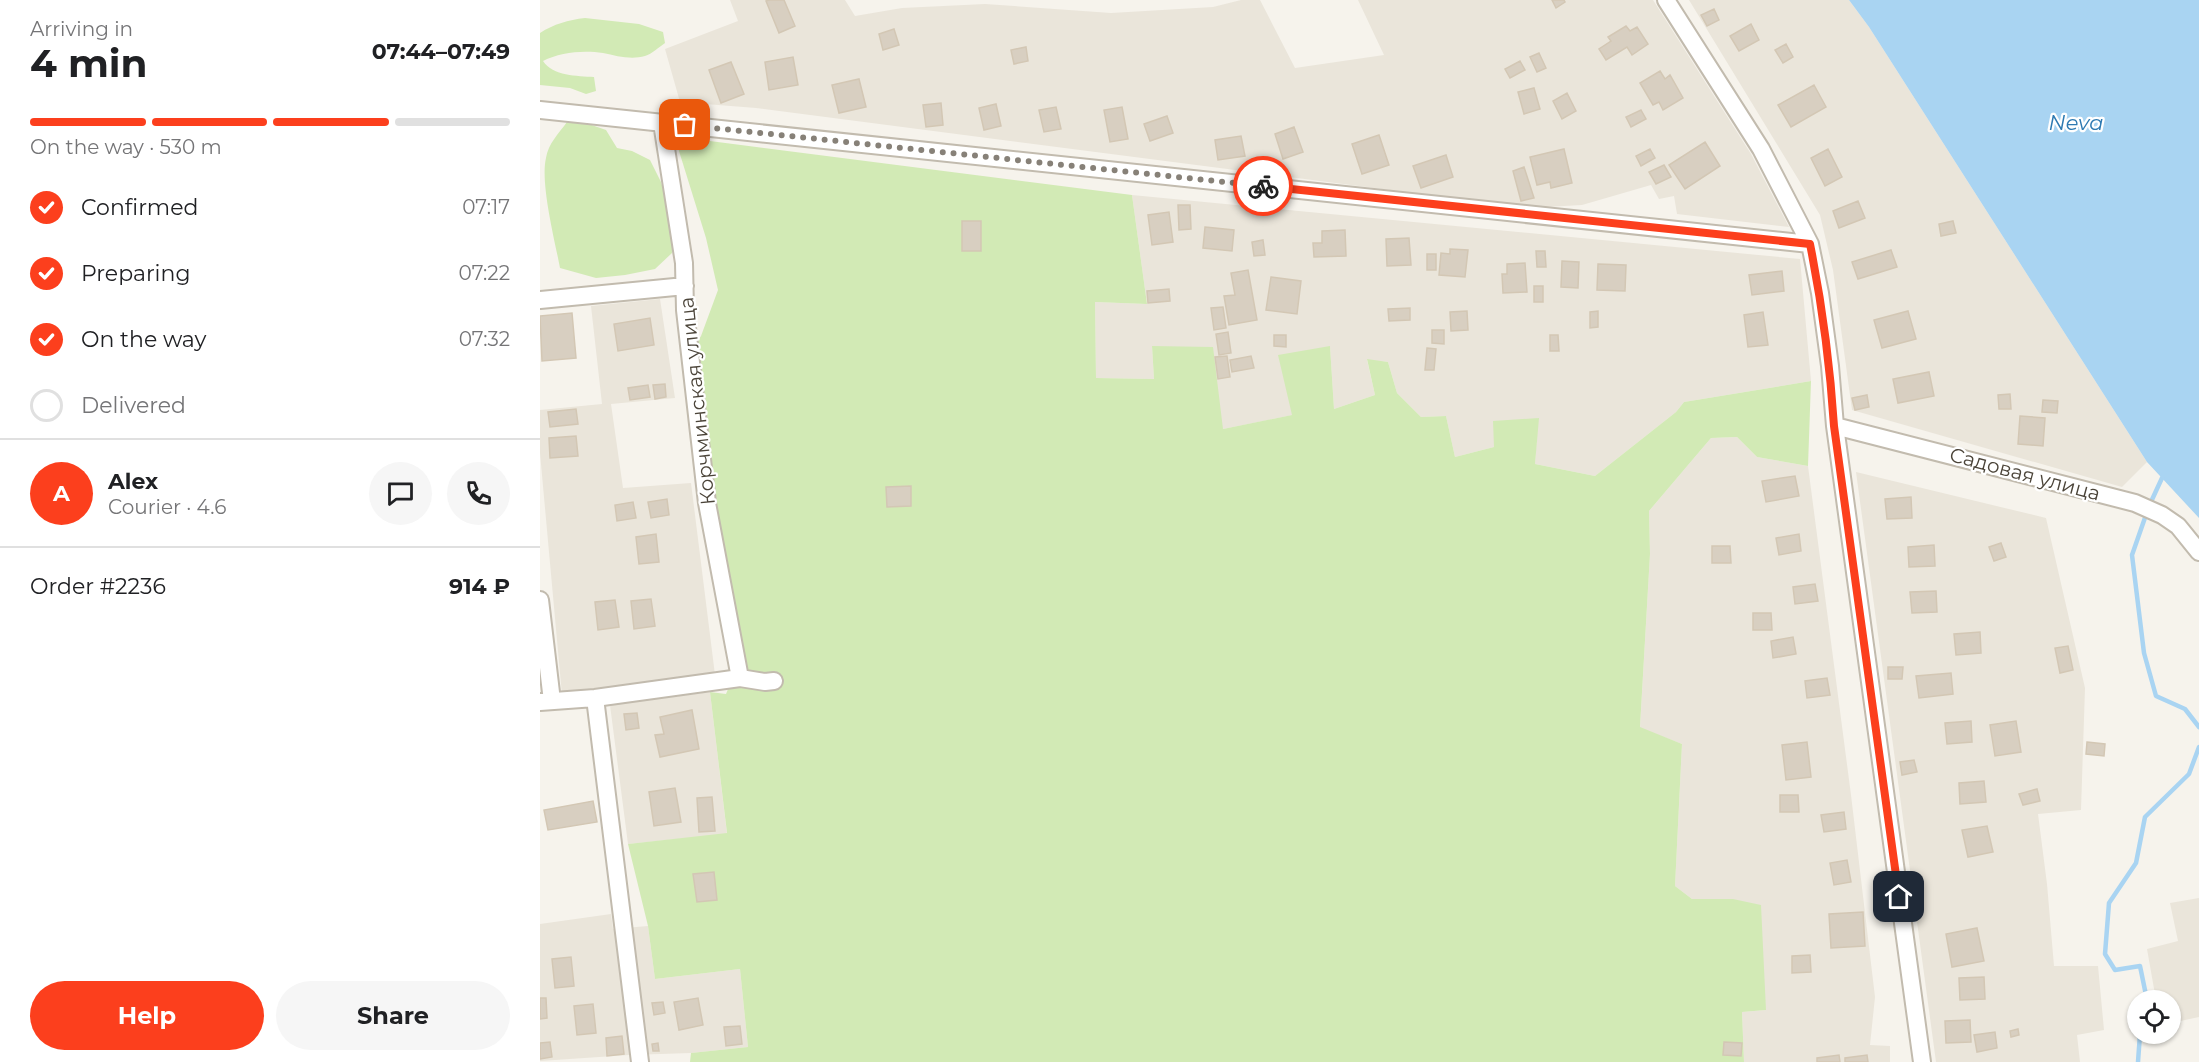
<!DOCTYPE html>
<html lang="en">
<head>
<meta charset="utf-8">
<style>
	:root { --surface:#fff; --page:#f6f6f6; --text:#202124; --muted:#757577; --line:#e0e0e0; --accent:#fc3f1d }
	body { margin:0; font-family:Montserrat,sans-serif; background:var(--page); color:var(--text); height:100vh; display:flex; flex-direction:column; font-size:22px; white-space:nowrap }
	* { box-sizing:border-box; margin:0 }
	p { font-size:20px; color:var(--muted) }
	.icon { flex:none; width:33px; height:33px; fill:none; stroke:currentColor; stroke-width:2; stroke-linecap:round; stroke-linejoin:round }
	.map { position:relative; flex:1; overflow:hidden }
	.panel { display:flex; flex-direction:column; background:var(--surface); width:540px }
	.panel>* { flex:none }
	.tools { position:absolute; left:1587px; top:990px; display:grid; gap:12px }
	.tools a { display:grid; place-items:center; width:54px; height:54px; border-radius:50%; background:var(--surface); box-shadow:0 2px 4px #0004; font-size:30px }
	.pin { position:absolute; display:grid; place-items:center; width:51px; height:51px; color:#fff; margin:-26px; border-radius:12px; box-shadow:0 3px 9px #0006 }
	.courier { position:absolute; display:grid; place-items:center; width:60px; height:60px; margin:-30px; border:4px solid #fc3f1d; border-radius:50%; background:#fff; color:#222; box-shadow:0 2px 8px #0007 }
	.headline em { font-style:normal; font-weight:700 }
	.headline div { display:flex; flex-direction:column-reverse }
	.headline { display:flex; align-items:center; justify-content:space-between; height:102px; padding:0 30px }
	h1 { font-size:39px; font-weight:700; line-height:45px }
	.bar { display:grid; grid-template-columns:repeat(4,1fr); gap:9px 6px; align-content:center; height:72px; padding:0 30px }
	.bar i { height:8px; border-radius:4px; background:var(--line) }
	.bar .active { background:var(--accent) }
	.bar p { grid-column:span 4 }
	.line { display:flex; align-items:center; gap:15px; padding:0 30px; border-top:2px solid var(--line) }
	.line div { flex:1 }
	.round { display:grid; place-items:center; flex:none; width:63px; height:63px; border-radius:32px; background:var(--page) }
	ol { padding:0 30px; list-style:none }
	li { display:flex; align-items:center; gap:18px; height:66px }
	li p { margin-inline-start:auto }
	li .icon { padding:6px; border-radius:50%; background:var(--accent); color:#fff; stroke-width:4 }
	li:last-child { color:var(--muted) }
	li i { width:33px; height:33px; border:3px solid var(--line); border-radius:50% }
	.primary-button { display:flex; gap:12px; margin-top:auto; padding:12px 30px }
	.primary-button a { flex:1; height:69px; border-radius:36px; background:var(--accent); color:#fff; font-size:24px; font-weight:700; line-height:69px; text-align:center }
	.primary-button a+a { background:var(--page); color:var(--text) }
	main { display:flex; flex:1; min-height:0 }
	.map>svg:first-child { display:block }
	.residential { fill:#eae5da }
	.green { fill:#d2eab5 }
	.water { fill:#a9d4f2 }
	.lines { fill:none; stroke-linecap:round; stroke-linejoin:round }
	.stream { stroke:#a9d4f2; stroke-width:4.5 }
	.building { fill:#d8cfc1; stroke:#d3c7b4; stroke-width:1.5 }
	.minor-casing { stroke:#c2bbae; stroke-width:20 }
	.minor { stroke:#fff; stroke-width:16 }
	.done { stroke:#878178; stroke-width:6; stroke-dasharray:0 10.8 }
	.route { stroke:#fc3f1d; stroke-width:8 }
	.labels { text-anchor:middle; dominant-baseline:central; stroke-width:4.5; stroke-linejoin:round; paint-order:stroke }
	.street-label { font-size:20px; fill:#4b4439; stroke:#fff }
	.water-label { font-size:21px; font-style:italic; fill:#2e7ab2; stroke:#fff }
</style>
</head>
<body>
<main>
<section class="panel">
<div class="headline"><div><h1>4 min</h1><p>Arriving in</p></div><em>07:44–07:49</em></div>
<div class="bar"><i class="active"></i><i class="active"></i><i class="active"></i><i></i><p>On the way · 530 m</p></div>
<ol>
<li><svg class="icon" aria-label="check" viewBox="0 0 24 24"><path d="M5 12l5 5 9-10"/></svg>Confirmed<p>07:17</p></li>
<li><svg class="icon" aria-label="check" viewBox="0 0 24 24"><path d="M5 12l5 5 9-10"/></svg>Preparing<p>07:22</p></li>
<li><svg class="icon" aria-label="check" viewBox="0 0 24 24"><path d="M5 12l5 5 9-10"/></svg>On the way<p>07:32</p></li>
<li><i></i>Delivered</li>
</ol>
<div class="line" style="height:108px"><b class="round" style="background:var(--accent);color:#fff">A</b><div><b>Alex</b><p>Courier · 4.6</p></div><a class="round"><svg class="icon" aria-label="chat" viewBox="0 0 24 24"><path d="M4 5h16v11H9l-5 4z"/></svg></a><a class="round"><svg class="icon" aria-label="phone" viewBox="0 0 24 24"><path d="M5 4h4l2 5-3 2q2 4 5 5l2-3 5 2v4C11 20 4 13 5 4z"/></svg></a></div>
<div class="line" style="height:78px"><div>Order #2236</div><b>914 ₽</b></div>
<div class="primary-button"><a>Help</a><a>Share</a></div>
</section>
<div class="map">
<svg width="1659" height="1062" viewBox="0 0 1659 1062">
	<rect width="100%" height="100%" fill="#f6f3ec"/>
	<path class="residential" d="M190 0H305L315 16 362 8 445 4 571 13 673 7 701 0H720L755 68 844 55 818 0H1113L1211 154 1249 227 1137 214 1134 196 1119 199 1111 185 1042 205 988 208 216 108 140 102 125 49 198 21Z
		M1149 0H1309L1329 27 1607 462 1582 487 1312 410 1293 270 1280 215Z
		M592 195 1260 259 1271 381 1144 402 1136 412 1055 476 995 464 998 418 954 447 915 457 906 416 881 417 857 393 848 362 827 360 835 395 794 409 790 346 753 415 683 429 612 346 614 379 556 378 555 302 607 304Z
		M120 299 135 398 71 404 83 488 151 483 175 675 22 695 0 453V410L62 404 51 306Z
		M1197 437 1217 457 1268 466 1311 795 1335 997 1330 1045 1350 1046V1062H1204L1202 1012 1226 1010 1193 899H1152L1135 886 1142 744 1100 728 1110 554 1109 511 1171 438Z
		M1316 472 1506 518 1545 688 1541 810 1498 814 1507 884 1514 966H1558L1564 1030 1537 1035 1540 1062H1396Z
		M170 692 187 834 88 844 70 705Z
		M1659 898V1017L1631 1023 1630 1000H1616L1607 949 1638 941 1630 903Z
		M71 914 73 929 108 926 115 979 200 969 208 1047 151 1053 89 1055 0 1061V924Z"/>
	<path class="green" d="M45 18 99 24 123 32 125 43C119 47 112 54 105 56 91 60 77 56 63 53 44 50 20 52 3 61 13 76 37 76 54 77L56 91 46 94 30 88 0 85V33C14 24 28 20 45 18Z
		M27 122H43L66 130 77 148 92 151 110 160 121 182 128 205 134 238 132 253 115 269 85 275 56 278 20 268C15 241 0 183 6 158 8 144 19 133 27 122Z
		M139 137 592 195 607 304 555 302 556 378 614 379 612 346 673 347 683 429 752 415 738 355 790 346 794 409 835 395 827 359 848 362 857 393 881 417 906 416 915 457 954 447 953 421 999 418 995 464 1055 476 1136 412 1144 402 1271 381 1268 466 1217 457 1197 437 1171 438 1109 511 1110 554 1100 727 1142 744 1135 886 1152 899H1193L1221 905 1226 1010 1202 1012 1204 1062H150L151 1053 208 1047 200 969 115 979 108 926 88 844 187 833 170 692 186 694 197 667 154 347 161 336 178 290 166 238 139 151Z"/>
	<path class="water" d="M1309 0H1659V518L1607 462 1329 27Z"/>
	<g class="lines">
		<path class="stream" d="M1610 504 1622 478
			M1607 512 1592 555 1604 653 1616 696 1645 709 1659 727
			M1607 1000 1600 966 1575 970 1565 954 1569 903 1596 863 1605 817 1649 774 1659 747
			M1598 1062 1600 1034"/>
	</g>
	<path class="building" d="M229 0H244L255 26 239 33 226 1Z
		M1012 0H1024L1025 2 1016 8Z
		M1174 9 1179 20 1167 26 1161 15Z
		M1211 24 1219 40 1199 51 1190 36Z
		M1086 26 1090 31 1097 27 1108 44 1092 55 1087 47 1066 60 1059 49 1071 41 1068 37Z
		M354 29 359 45 343 50 339 34Z
		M1246 44 1253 57 1243 63 1235 50Z
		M486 47 488 61 474 64 471 50Z
		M999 53 1006 68 997 72 990 57Z
		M253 57 258 85 229 90 225 62Z
		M980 61 985 70 970 78 965 69Z
		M191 62 204 94 181 103 169 70Z
		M1120 71 1125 79 1130 75 1143 98 1123 110 1119 102 1113 105 1100 83Z
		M319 79 326 107 299 113 292 85Z
		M1274 85 1286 107 1251 127 1238 105Z
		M994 88 1000 109 984 114 978 92Z
		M1027 93 1036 111 1022 119 1013 101Z
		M401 103 403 125 386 127 383 105Z
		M456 104 461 126 444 130 439 108Z
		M516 107 521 129 504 132 499 110Z
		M582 107 588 139 570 142 564 110Z
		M1101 110 1106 119 1091 127 1086 117Z
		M627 116 633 133 610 141 604 124Z
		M754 127 763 152 743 159 735 134Z
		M839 135 849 165 822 174 812 144Z
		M701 136 705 156 678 160 675 140Z
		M1165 142 1180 166 1145 189 1129 165Z
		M1024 149 1032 183 1011 188 1010 182 997 185 990 157Z
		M1110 149 1115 158 1101 166 1096 156Z
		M1288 149 1302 177 1285 186 1271 158Z
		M906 155 913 177 881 188 873 166Z
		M1124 165 1131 177 1116 184 1109 172Z
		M984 167 994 198 981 201 973 171Z
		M1318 201 1325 218 1299 228 1293 211Z
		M638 205H650L651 229 639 230Z
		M629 212 633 242 612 245 608 215Z
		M422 221H441V251H422Z
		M1413 221 1416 233 1401 236 1399 224Z
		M665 227 694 230 692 251 663 248Z
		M805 230 806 256 774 257 773 243H782V231Z
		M869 238 871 265 847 266 846 239Z
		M723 240 725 255 714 256 712 242Z
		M910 249 928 250 925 277 899 275 901 253 910 254Z
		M1351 250 1357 267 1318 279 1312 262Z
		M996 251H1005L1006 267H997Z
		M887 254H896V270H887Z
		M1022 261 1039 262 1038 288 1021 287Z
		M985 263 987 292 963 293 962 274H967V264Z
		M1058 264 1086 265 1085 291 1057 290Z
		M708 270 717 320 689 325 684 296 695 295 691 273Z
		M1242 271 1244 291 1212 295 1209 275Z
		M731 277 761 281 757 314 726 310Z
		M994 286H1003V302H994Z
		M629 289 630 301 608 303 607 291Z
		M683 307 686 328 674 330 671 308Z
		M870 308V320L849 321 848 309Z
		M927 311 928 330 911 331 910 312Z
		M1058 311V327L1050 328V312Z
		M1368 311 1376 339 1342 348 1334 320Z
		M1223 312 1228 345 1208 347 1204 315Z
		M32 313 36 358 2 361 0 316Z
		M110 318 114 345 78 351 74 324Z
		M892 330H904V344L892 343Z
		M688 332 691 353 679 355 676 334Z
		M734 335H746V347L734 346Z
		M1010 335H1018L1019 351H1010Z
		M887 348 896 349 894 370H885Z
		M687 356 690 377 678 379 675 357Z
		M711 356 714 368 692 372 690 360Z
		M1389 372 1394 396 1358 403 1353 379Z
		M125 384 126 397 115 399 113 385Z
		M108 385 110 397 90 400 88 388Z
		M1470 394 1471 409H1459L1458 395Z
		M1327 395 1329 407 1315 410 1312 398Z
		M1503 400 1518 401 1517 413 1502 412Z
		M36 409 38 424 10 427 8 412Z
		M1480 416 1505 418 1503 446 1478 444Z
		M36 436 38 456 10 458 9 438Z
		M1255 476 1259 496 1226 502 1222 481Z
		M371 486V506L347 507 346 487Z
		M1371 497 1372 518 1347 519 1345 499Z
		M127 499 129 515 111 518 108 502Z
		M93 502 96 518 77 521 75 505Z
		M116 534 119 562 99 564 96 537Z
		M1259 534 1261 551 1239 555 1236 538Z
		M1461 543 1466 557 1454 561 1449 547Z
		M1394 545 1395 566 1369 567 1368 547Z
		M1172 546H1190L1191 563H1172Z
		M1275 584 1278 601 1255 604 1253 587Z
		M1396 591 1397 612 1372 613 1370 592Z
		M111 599 115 626 94 629 91 601Z
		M75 600 79 627 58 630 55 602Z
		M1213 613H1231L1232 630H1213Z
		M1440 632 1441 653 1416 655 1414 634Z
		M1253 637 1256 654 1233 658 1231 641Z
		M1528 646 1533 670 1520 673 1515 648Z
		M1348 667H1363L1362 679H1348Z
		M1411 673 1413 694 1379 698 1376 676Z
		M1287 678 1290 695 1267 698 1265 681Z
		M152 710 159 749 120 757 115 735 124 734 120 717Z
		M97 713 99 728 86 730 84 714Z
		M1431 721 1432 742 1407 744 1405 723Z
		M1476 721 1481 752 1455 756 1450 725Z
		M1267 742 1271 777 1246 780 1242 745Z
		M1547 742 1565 744 1564 756 1546 754Z
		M1374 760 1377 772 1362 775 1360 762Z
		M1444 781 1446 802 1420 804 1419 783Z
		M135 788 141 822 114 826 109 792Z
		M1497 789 1500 801 1483 805 1479 794Z
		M1240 795H1258L1259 812H1240Z
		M172 797 175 831 159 832 157 798Z
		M53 801 57 822 8 830 4 810Z
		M1304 812 1306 829 1284 832 1281 815Z
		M1447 826 1453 852 1428 857 1422 830Z
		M1307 860 1311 882 1294 885 1290 863Z
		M174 872 177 900 157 902 153 874Z
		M1323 912 1325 946 1291 948 1289 914Z
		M1437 928 1444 961 1412 967 1406 934Z
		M1270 955 1271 972 1252 973V956Z
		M31 957 34 986 15 988 12 959Z
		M1444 977 1445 999 1420 1000 1419 978Z
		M0 998H6L7 1018 0 1019Z
		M158 998 163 1025 139 1030 134 1002Z
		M123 1002 125 1013 114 1015 112 1003Z
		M53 1004 56 1033 37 1035 34 1006Z
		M1430 1020 1431 1042 1406 1043 1405 1021Z
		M200 1026 202 1044 186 1046 184 1027Z
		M1478 1029 1479 1035 1471 1037 1470 1031Z
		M1455 1032 1457 1048 1437 1052 1434 1035Z
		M82 1036 84 1054 67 1056 66 1038Z
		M10 1042 12 1057 0 1059V1043Z
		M1184 1042 1202 1043 1201 1056 1183 1055Z
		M118 1043 119 1051H113L112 1044Z
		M1299 1055 1300 1062H1277V1058Z
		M1327 1055 1328 1062H1305V1058Z"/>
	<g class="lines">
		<defs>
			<path id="minor" d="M1126 0 1221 149 1270 244 1280 293 1290 366 1295 426 1382 1062
				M0 110 1270 244
				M122 123 144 263 145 310 167 503 200 678
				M0 300 145 286
				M1295 426 1595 503 1622 515 1638 526 1659 552
				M0 600 12 701
				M55 698 100 1062
				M0 702 55 698 200 678 225 682 234 681"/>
		</defs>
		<use href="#minor" class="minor-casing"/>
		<use href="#minor" class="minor"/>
	</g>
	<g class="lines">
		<path class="done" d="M145 125 723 186"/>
		<path class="route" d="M723 186 1270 244C1282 304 1290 364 1294 426L1359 897"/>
	</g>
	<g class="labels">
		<g class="street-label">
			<text transform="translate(157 401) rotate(-96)">Корчминская улица</text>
			<text transform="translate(1485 474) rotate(15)">Садовая улица</text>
		</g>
		<g class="water-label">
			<text x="1536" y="122">Neva</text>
		</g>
	</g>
</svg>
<div class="tools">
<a><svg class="icon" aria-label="locate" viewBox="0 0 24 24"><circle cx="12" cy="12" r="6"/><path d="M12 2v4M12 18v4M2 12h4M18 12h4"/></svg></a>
</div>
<div class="pin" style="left:145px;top:125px;background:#ea580c"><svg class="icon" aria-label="bag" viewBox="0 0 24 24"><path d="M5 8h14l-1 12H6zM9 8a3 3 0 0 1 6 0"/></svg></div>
<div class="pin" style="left:1359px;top:897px;background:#1f2937"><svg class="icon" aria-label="home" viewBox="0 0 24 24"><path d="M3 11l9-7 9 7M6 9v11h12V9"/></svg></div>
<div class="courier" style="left:723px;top:186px"><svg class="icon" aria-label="bike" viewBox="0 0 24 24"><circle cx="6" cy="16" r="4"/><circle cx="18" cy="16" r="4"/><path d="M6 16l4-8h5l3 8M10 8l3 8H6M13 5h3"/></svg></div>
</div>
</main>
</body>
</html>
